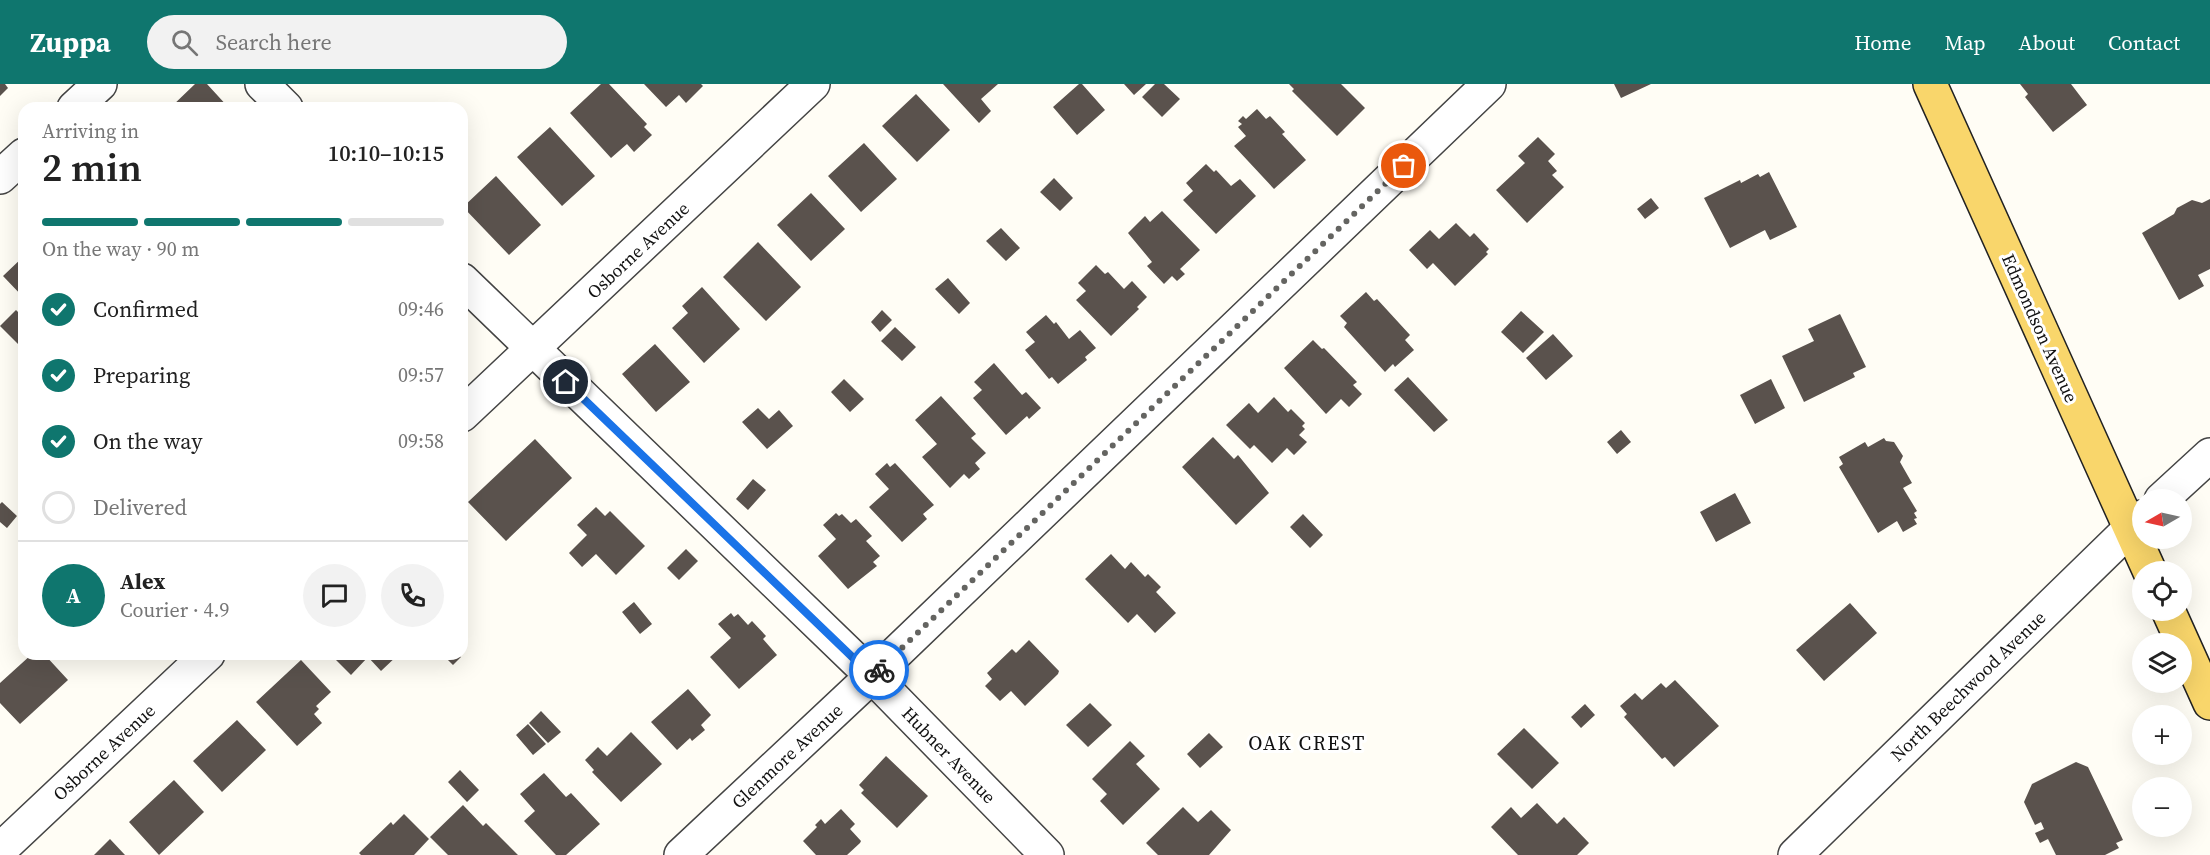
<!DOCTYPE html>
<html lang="en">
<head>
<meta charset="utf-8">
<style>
	:root { --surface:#fff; --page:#f2f2f2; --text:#222; --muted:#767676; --line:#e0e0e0; --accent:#0f766e }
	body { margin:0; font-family:"Source Serif 4",serif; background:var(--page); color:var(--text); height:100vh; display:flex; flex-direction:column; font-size:22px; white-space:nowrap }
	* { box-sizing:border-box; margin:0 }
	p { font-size:20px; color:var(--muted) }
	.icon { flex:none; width:33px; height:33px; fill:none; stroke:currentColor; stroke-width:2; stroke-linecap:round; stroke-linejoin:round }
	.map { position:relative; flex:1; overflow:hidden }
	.panel { position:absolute; left:18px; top:18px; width:450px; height:558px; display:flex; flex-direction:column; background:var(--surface); border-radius:18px; box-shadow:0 6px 24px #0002 }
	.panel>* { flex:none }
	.needle { width:39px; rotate:261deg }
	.fabs { position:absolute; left:2132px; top:405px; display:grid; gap:12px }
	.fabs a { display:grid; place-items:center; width:60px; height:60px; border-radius:50%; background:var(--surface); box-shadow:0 6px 24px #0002; font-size:30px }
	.pin { position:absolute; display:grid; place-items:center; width:51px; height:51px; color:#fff; margin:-26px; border:3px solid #fff; border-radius:50%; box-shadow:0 2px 6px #0007 }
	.courier { position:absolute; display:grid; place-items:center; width:60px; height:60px; margin:-30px; border:4px solid #1a73e8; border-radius:50%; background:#fff; color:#222; box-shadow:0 2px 8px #0007 }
	.head em { font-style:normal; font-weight:600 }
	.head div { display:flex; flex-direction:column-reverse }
	.head { display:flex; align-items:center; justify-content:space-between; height:102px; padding:0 24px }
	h1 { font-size:39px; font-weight:600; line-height:45px }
	.bar { display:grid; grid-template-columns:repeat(4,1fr); gap:9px 6px; align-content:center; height:72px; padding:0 24px }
	.bar i { height:8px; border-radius:4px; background:var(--line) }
	.bar .current { background:var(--accent) }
	.bar p { grid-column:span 4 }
	.line { display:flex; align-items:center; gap:15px; padding:0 24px; border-top:2px solid var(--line) }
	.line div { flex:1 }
	.round { display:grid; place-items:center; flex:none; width:63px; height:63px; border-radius:32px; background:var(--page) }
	ol { padding:0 24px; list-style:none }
	li { display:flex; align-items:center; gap:18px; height:66px }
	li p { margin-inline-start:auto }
	li .icon { padding:6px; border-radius:50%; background:var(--accent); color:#fff; stroke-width:4 }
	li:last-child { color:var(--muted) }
	li i { width:33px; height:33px; border:3px solid var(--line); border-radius:50% }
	header { display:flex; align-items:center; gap:36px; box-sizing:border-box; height:84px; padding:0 30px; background:var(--accent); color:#fff }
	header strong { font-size:28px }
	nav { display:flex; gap:33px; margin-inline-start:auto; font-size:21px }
	.search { width:420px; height:54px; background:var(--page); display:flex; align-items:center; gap:15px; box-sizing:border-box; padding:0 21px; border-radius:33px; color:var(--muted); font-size:22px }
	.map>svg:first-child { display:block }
	.building { fill:#5a524d }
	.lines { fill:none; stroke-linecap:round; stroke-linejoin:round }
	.minor-casing { stroke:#444; stroke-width:36 }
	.major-casing { stroke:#222; stroke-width:36 }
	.minor { stroke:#fff; stroke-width:33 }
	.major { stroke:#f9d66b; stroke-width:33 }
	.done { stroke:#646461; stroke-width:6; stroke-dasharray:0 10.8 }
	.route { stroke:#1a73e8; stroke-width:8 }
	.labels { text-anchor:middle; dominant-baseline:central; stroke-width:6; stroke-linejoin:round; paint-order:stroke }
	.street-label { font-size:18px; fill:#111; stroke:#fff }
	.neighbourhood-label { font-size:20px; letter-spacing:1.5px; fill:#111; stroke:#fff }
</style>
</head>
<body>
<header>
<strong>Zuppa</strong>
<div class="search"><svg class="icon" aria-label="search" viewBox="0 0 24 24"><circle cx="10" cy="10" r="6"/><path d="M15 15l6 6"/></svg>Search here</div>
<nav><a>Home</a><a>Map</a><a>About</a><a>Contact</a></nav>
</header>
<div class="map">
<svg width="2210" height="771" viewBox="0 0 2210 771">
	<rect width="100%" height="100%" fill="#fffdf5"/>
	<path class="building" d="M0 0H5L8 4 0 12Z
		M195 0H207L229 24H170Z
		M601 0H609L647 40 644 43 652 51 634 68 627 60 611 74 570 29Z
		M644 0H701L703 2 686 19 679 11 666 23Z
		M943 0H998L981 15 991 27 979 39Z
		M1079 0H1082L1105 26 1077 51 1053 23Z
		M1124 0H1146L1134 11Z
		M1155 0H1164L1180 15 1162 33 1142 13Z
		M1289 0H1341L1365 24 1337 52 1292 7 1294 5Z
		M1614 0H1651L1621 14Z
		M2020 0H2071L2087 21 2053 48 2025 13 2028 10Z
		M916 10 950 46 917 78 882 42Z
		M1257 25 1266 35 1270 32 1285 48 1282 50 1306 76 1274 105 1234 62 1246 52 1238 43 1242 40 1238 37 1243 32 1246 35Z
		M550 43 595 92 562 122 517 73Z
		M1538 53 1555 70 1548 77 1557 87 1552 91 1564 103 1527 139 1496 106 1525 79 1518 72Z
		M864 59 897 95 861 128 828 92Z
		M1206 80 1214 88 1216 86 1231 102 1240 95 1256 112 1216 150 1183 116 1193 107 1186 99Z
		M1769 88 1797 143 1770 156 1765 146 1730 164 1704 114 1740 96 1741 99 1758 90 1760 93Z
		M496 92 541 141 509 171 463 123Z
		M1054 94 1073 114 1060 127 1040 108Z
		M811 109 845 145 811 177 777 141Z
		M1651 114 1659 124 1645 135 1637 125Z
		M2210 115V185L2198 191 2204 202 2179 216 2142 149 2174 130 2177 124 2192 116 2202 119Z
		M1162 127 1200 166 1180 185 1185 190 1177 197 1172 192 1164 200 1147 182 1152 178 1128 149 1145 132 1150 138Z
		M1456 139 1470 153 1474 149 1489 165 1486 168 1488 170 1455 202 1433 179 1427 185 1409 166 1430 146 1439 155Z
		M1001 144 1020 164 1006 177 986 157Z
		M758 158 801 203 766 237 723 193Z
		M24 172V214L3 192Z
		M1096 181 1105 190 1108 188 1124 205 1132 197 1147 213 1137 223 1139 225 1111 252 1076 216 1086 207 1078 199Z
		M948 194 970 219 959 230 935 205Z
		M702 203 740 245 704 279 672 244 688 229 682 222Z
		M1366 208 1374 217 1377 215 1410 251 1405 256 1414 266 1395 283 1393 280 1385 288 1344 243 1347 239 1340 232Z
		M16 226 24 234V266L0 242Z
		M882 226 892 236 880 248 871 238Z
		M1521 227 1544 248 1523 269 1501 248Z
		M1840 230 1866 283 1853 289 1855 293 1804 318 1782 272 1814 257 1808 245Z
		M1046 231 1054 240 1056 238 1069 255 1080 246 1096 264 1085 273 1087 276 1058 300 1052 293 1049 295 1025 266 1035 258 1026 248Z
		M895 243 916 263 902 277 881 257Z
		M1553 250 1573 272 1546 296 1526 274Z
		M1313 256 1322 265 1324 264 1357 298 1353 301 1362 310 1349 323 1341 315 1326 330 1284 284Z
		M655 260 690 298 656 328 622 290Z
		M994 279 1022 311 1026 308 1041 324 1029 335 1027 332 1006 351 973 314 982 306 974 298Z
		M1408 293 1448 336 1434 348 1394 306Z
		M844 295 864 315 850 328 831 308Z
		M1771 295 1785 324 1755 340 1740 311Z
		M941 312 976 350 971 354 986 369 975 379 980 385 969 395 964 390 950 404 922 373 937 360 915 336Z
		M1274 313 1288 328 1291 325 1305 339 1302 342 1305 345 1299 351 1307 358 1294 371 1287 364 1272 379 1254 361 1250 365 1226 341 1249 319 1258 329Z
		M758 324 769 335 779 326 793 342 767 365 742 338Z
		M1621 346 1631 358 1617 370 1607 358Z
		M1213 353 1234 375 1238 371 1269 409 1236 441 1182 383Z
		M1884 354 1886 357 1894 358 1903 372 1900 378 1912 399 1903 404 1917 427 1914 429 1917 434 1914 435 1917 440 1903 448 1897 437 1878 449 1839 383 1843 380 1839 373 1865 358 1868 363Z
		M535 355 572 394 506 457 468 418Z
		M887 379 890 383 895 379 934 421 923 430 927 435 902 458 869 423 889 405 875 390Z
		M753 395 766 406 748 426 736 415Z
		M1735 409 1751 439 1716 458 1700 428Z
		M2 418 17 432 7 444 0 438V420Z
		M596 423 605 432 610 427 645 462 616 491 596 470 582 483 569 469 587 451 577 441Z
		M836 429 839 432 842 430 851 439 856 435 872 452 866 457 880 472 873 478 877 482 848 505 818 472 836 455 823 441Z
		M1303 430 1323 451 1310 464 1290 443Z
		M686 465 698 477 679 496 667 484Z
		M1111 470 1125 485 1131 478 1145 493 1148 490 1161 503 1156 508 1176 529 1155 549 1137 530 1128 539 1085 495Z
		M634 518 652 540 640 550 622 528Z
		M1850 519 1877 549 1824 597 1796 566Z
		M731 529 734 533 738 530 748 541 752 537 766 552 763 555 777 571 739 605 710 573 731 554 718 540Z
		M1029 556 1059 587 1058 590 1025 622 1011 607 1000 617 985 602 992 595 987 589 1012 565 1016 569Z
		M32 570H44L68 596 20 640 0 619V599Z
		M84 570H97L90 576Z
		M330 570H399L381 587 368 573 351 591Z
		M442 570H458L461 573 453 581Z
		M301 576 331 608 316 622 319 625 314 630 322 639 297 662 256 618Z
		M1675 596 1719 642 1674 683 1665 673 1662 675 1624 633 1627 630 1620 622 1635 609 1642 616 1661 599 1666 604Z
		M688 605 711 631 701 641 705 646 692 657 690 654 677 666 651 638Z
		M1090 619 1112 641 1088 663 1066 641Z
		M1585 620 1595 631 1581 644 1571 633Z
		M541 627 561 648 548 659 529 639Z
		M237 636 266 666 222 708 193 677Z
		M528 640 546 660 533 671 516 651Z
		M1524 644 1559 679 1532 705 1497 670Z
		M631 648 662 680 621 718 592 688 594 686 585 676 598 663 607 672Z
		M1209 649 1223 663 1200 684 1187 670Z
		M1130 657 1145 672 1136 680 1160 705 1123 741 1100 717 1107 710 1092 695Z
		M886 672 928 712 897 744 861 709 864 706 859 701Z
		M2076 678 2088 683 2123 756 2116 759 2119 764 2105 771H2056L2048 755 2040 759 2035 749 2044 745 2041 738 2035 741 2024 718 2032 700Z
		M460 686 479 706 467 718 448 698Z
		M544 689 566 713 571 709 600 740 566 771H556L524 737 535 727 520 710Z
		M174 696 204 728 159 771 129 738Z
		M1537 719 1557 740 1564 733 1589 759 1577 771H1518L1491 743 1511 723 1521 734Z
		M463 721 483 742 486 739 518 771H448L430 753Z
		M1183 723 1198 738 1211 726 1231 746 1209 771H1158L1146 759Z
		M841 725 855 740 850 745 861 757 860 759 847 771H816L803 757 817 743 815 741 821 735 825 740Z
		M404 730 429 755 414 771H361L359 769 391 738 393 741Z
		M110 755 125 771H94Z"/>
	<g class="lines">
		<defs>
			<path id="minor" d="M262 0 286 24
				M74 24 100 0
				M0 93 24 71
				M462 196 872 592 1047 771
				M462 331 813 0
				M2161 416 2210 371
				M0 766 208 570
				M681 771 872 592 1489 0
				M1795 771 2142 433"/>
			<path id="major" d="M1930 0 2150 488
				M2168 526 2210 619"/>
		</defs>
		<use href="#minor" class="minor-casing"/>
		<use href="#major" class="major-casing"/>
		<use href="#minor" class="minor"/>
		<use href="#major" class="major"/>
	</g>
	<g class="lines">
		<path class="done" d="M879 586 1404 82"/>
		<path class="route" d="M566 298 872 592 879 586"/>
	</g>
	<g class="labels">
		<g class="street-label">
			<text transform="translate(638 166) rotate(-43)">Osborne Avenue</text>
			<text transform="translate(2040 244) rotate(66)">Edmondson Avenue</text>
			<text transform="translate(1968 602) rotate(-44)">North Beechwood Avenue</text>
			<text transform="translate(104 668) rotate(-43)">Osborne Avenue</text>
			<text transform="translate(949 671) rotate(46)">Hubner Avenue</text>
			<text transform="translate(787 672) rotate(-43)">Glenmore Avenue</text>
		</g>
		<g class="neighbourhood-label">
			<text x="1307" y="659">OAK CREST</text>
		</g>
	</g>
</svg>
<div class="fabs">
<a><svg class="needle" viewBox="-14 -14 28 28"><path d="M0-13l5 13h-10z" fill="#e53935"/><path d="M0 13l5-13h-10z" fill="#767676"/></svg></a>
<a><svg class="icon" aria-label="locate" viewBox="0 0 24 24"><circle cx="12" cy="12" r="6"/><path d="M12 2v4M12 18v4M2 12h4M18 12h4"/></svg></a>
<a><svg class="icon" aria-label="layers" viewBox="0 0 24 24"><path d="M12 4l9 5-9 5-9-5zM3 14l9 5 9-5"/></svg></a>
<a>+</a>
<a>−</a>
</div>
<div class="pin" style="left:1404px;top:82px;background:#ea580c"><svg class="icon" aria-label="bag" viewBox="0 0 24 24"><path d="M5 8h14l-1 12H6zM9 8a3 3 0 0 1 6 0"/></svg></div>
<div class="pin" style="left:566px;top:298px;background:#1f2937"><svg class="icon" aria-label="home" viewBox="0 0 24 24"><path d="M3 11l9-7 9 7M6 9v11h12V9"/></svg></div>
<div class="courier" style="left:879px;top:586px"><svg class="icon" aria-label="bike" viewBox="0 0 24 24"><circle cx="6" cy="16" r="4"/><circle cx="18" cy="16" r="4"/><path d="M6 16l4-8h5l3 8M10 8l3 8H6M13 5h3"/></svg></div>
<section class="panel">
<div class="head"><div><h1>2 min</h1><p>Arriving in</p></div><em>10:10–10:15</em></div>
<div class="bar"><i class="current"></i><i class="current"></i><i class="current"></i><i></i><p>On the way · 90 m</p></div>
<ol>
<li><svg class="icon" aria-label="check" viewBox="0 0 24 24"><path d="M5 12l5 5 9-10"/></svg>Confirmed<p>09:46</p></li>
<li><svg class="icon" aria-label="check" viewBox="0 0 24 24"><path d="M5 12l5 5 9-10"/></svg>Preparing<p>09:57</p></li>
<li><svg class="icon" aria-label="check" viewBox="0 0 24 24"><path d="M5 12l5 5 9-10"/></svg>On the way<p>09:58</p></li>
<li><i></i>Delivered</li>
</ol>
<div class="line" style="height:108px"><b class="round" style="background:var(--accent);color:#fff">A</b><div><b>Alex</b><p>Courier · 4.9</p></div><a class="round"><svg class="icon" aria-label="chat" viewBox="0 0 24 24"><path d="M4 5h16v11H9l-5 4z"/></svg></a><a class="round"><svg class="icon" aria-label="phone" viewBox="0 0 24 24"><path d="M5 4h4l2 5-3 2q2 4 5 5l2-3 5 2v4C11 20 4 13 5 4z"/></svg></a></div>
</section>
</div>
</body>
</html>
